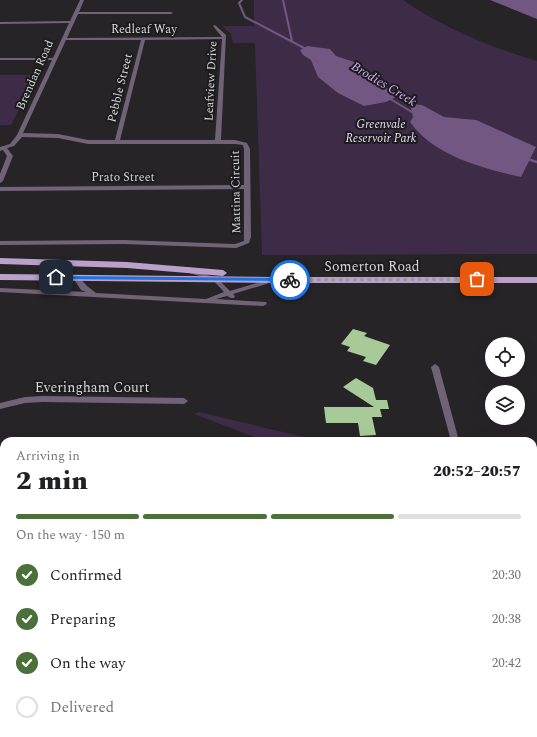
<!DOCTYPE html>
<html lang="en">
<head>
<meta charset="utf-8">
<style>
	:root { --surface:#fff; --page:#f6f6f6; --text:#202124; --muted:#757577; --line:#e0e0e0; --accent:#4b7039 }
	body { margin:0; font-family:Spectral,serif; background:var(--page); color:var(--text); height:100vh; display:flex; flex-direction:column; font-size:15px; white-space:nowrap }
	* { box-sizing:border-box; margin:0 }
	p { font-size:13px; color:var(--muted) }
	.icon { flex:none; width:22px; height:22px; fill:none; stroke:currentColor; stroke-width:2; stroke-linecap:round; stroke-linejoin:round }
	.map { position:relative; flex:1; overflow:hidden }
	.side { position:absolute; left:0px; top:437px; width:537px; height:300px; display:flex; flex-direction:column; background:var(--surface); border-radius:12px 12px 0 0; box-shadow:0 4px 16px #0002 }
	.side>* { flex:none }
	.tools { position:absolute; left:485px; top:337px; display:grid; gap:8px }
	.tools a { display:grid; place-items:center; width:40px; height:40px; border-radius:50%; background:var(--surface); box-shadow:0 4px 16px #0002; font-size:20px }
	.pin { position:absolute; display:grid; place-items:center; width:34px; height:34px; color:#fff; margin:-17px; border-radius:8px; box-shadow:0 2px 6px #0006 }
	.courier { position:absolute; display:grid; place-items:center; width:40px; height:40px; margin:-20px; border:3px solid #1a73e8; border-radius:50%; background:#fff; color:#222; box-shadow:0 1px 5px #0007 }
	.summary em { font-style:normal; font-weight:800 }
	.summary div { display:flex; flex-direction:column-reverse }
	.summary { display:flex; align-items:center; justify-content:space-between; height:68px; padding:0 16px }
	h1 { font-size:26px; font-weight:800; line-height:30px }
	.bar { display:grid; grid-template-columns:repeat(4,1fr); gap:6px 4px; align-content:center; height:48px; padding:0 16px }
	.bar i { height:5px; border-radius:3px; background:var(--line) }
	.bar .on { background:var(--accent) }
	.bar p { grid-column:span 4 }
	ol { padding:0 16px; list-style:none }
	li { display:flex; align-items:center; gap:12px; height:44px }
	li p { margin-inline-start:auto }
	li .icon { padding:4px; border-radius:50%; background:var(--accent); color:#fff; stroke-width:4 }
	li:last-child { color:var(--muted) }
	li i { width:22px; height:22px; border:2px solid var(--line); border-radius:50% }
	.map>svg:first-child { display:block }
	.green { fill:#3e2b48 }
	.water { fill:#735783 }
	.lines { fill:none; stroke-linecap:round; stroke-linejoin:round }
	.stream-far1 { stroke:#735783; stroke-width:2 }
	.stream { stroke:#735783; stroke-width:2.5 }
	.building { fill:#a8ca99 }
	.minor { fill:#706377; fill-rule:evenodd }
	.tertiary { fill:#706377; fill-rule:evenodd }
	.primary { fill:#bba1ca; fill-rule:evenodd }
	.route { fill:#1a73e8 }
	.done { stroke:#99989a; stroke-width:4; stroke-dasharray:0 7.2 }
	.labels { text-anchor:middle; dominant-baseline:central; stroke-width:4; stroke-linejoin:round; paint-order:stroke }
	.far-street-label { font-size:12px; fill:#d7d6d8; stroke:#1c1b1d }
	.far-park-label { font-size:12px; font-style:italic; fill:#eddbf7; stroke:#1c1b1d }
	.far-water-label { font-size:13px; font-style:italic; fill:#daadf2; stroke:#1c1b1d }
	.street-label { font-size:14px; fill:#d7d6d8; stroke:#1c1b1d }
</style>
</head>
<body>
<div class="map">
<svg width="537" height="737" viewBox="0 0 537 737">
	<rect width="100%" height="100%" fill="#262427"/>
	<path class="green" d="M254 0H403C443 28 490 47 537 61V254L262 255 255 43H233L231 34 222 26H254Z
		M0 75H36L11 125H0Z
		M199 412 312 439 432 437 433 439 265 441 194 414Z"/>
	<path class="water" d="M490 0H537V19Z
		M307 46 330 49 336 56 357 63 374 83 402 94 386 102 364 106 338 93 318 77 311 60 303 55 300 50Z
		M410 104 422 105 444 117 476 120 536 147 521 177C482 168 434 156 410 122L413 117Z"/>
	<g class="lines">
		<path class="stream-far1" d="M242 0 239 3 245 17 306 49
			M283 0 292 41
			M387 97 415 114"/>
		<path class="stream" d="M528 159 537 162"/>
	</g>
	<path class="building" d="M353 329 367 333 364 336 390 345 376 365 363 361 366 357 347 351 350 347 341 344Z
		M356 378 373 388 376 400H387L389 409H380L382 417H372L376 435 360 436 358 423H326L324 407H374L343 387Z"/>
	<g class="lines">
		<path class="minor" d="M80 0H84L79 12H171L173 13 171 14H78L67 38 222 37 213 26 215 25 226 35 221 140H235L247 143 250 149 251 237 249 243 236 248 123 244 0 245V241L123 240 235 244 244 241V189L0 191V187L244 185V149L243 145 235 144H88L58 138 22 137 14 146 7 148 13 156 3 181 0 183V174L7 156 3 150 0 151V147L10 144 17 135 52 60H0V58H53L69 23 0 24V22L70 21ZM222 39 215 140H120L145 40ZM66 40H141L115 140H88L58 134 23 133Z
			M188 269 217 278 230 291 274 278 278 280 276 281 233 294 235 296 234 298H231L227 296 216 299 266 302 267 304 263 306 0 292V288L86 292 81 290 73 278 77 276 79 277 87 286 96 293 206 299 224 292 213 280 186 272 185 271 186 270Z
			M435 364 439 367 459 441H451L431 367Z
			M43 396 184 398 188 401 184 404 43 402 25 403 0 409V403L25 397Z
			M533 558 537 559V569L533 568Z
			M4 598V609L0 610V599Z"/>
		<path class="tertiary" d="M0 656 4 657V668L0 667Z
			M120 733H137L139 737H122Z"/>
		<path class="primary" d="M0 258 127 262 223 270 227 273 223 276 127 268 0 264Z
			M0 274 274 277H537V283H274L0 280Z"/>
	</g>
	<path class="route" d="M56 276 290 278 293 280 290 281 54 279Z"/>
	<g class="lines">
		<path class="done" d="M290 280 477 279"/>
	</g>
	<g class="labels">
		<g class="far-street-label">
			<text x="144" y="29">Redleaf Way</text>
			<text transform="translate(35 75) rotate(-66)">Brendan Road</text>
			<text transform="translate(211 81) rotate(-87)">Leafview Drive</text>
			<text transform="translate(120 88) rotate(-76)">Pebble Street</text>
			<text x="123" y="177">Prato Street</text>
			<text transform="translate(236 192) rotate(-91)">Mattina Circuit</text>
		</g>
		<g class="far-park-label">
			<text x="381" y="124">Greenvale<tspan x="381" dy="14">Reservoir Park</tspan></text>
		</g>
		<g class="far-water-label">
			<text transform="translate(384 84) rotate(31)">Brodies Creek</text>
		</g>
		<g class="street-label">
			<text x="372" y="266">Somerton Road</text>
			<text x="92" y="387">Everingham Court</text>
		</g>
	</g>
</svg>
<div class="tools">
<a><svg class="icon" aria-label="locate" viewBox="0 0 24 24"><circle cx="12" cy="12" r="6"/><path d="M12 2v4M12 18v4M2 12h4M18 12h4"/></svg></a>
<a><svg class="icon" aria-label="layers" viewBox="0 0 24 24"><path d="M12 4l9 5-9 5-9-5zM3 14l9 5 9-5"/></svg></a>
</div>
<div class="pin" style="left:477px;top:279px;background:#ea580c"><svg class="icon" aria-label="bag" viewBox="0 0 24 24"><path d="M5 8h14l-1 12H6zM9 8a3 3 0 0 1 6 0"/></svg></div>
<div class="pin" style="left:56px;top:277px;background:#1f2937"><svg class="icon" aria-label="home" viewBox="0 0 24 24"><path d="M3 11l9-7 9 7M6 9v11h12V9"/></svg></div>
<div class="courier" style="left:290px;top:280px"><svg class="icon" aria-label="bike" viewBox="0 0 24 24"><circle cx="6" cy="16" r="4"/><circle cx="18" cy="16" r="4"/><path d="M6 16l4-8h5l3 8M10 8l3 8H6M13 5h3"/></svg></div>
<section class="side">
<div class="summary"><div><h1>2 min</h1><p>Arriving in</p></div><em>20:52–20:57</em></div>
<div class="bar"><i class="on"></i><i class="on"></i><i class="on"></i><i></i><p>On the way · 150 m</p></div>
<ol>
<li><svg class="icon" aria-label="check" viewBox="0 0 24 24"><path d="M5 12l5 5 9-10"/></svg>Confirmed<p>20:30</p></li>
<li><svg class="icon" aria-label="check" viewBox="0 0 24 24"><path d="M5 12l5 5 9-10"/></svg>Preparing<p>20:38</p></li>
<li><svg class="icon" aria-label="check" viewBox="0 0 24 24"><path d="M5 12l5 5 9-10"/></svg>On the way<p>20:42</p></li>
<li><i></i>Delivered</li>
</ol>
</section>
</div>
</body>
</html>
